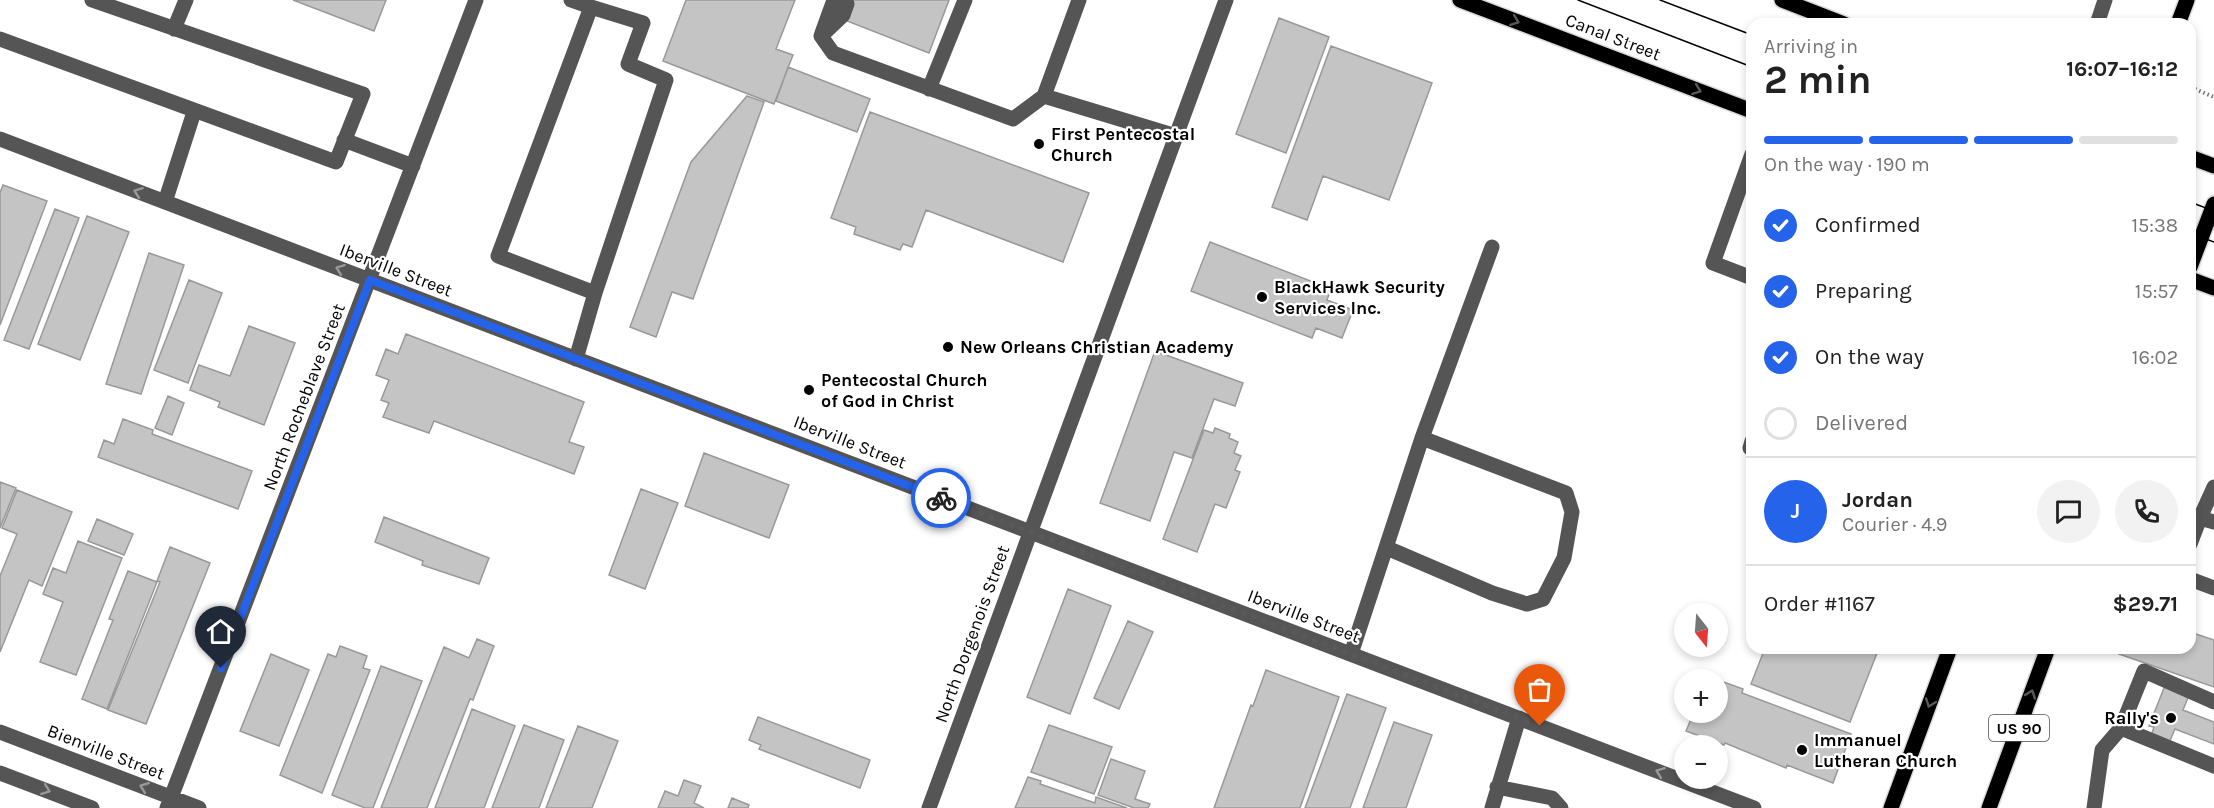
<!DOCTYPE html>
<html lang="en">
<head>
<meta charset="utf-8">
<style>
	:root { --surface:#fff; --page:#f2f2f2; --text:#222; --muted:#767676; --line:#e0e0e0; --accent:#2563eb }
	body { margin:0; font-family:Karla,sans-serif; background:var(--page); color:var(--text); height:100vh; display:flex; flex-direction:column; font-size:22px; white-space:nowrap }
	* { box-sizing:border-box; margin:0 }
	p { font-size:20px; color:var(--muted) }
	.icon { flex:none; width:33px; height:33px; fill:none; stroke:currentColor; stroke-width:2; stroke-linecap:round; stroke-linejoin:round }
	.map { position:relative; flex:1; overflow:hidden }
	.side { position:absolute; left:1746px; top:18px; width:450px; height:636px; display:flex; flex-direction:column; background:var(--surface); border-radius:18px; box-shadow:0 3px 9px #0003 }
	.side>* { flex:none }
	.needle { width:39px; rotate:163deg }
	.fabs { position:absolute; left:1674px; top:603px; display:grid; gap:12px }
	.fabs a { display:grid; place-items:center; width:54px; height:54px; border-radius:50%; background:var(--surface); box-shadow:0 3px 9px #0003; font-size:30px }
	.pin { position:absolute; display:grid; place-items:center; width:51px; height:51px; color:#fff; margin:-62px -26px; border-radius:50% 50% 50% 0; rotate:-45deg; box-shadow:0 0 6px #0007 }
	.pin .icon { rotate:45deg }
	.courier { position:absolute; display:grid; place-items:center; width:60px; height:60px; margin:-30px; border:4px solid #2563eb; border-radius:50%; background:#fff; color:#222; box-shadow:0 2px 8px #0007 }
	.summary em { font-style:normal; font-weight:700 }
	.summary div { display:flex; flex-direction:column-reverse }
	.summary { display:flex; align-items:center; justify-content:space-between; height:102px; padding:0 18px }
	h1 { font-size:39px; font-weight:700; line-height:45px }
	.bar { display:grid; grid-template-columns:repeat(4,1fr); gap:9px 6px; align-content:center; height:72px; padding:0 18px }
	.bar i { height:8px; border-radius:4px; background:var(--line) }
	.bar .selected { background:var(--accent) }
	.bar p { grid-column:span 4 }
	.line { display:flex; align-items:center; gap:15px; padding:0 18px; border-top:2px solid var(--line) }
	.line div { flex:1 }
	.round { display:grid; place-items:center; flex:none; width:63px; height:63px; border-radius:32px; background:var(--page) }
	ol { padding:0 18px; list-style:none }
	li { display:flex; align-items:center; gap:18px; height:66px }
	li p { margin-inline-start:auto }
	li .icon { padding:6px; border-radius:50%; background:var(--accent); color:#fff; stroke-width:4 }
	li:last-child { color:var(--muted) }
	li i { width:33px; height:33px; border:3px solid var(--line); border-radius:50% }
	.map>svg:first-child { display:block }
	.building { fill:#c4c4c4; stroke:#999; stroke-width:1.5 }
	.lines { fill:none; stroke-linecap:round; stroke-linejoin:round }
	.major-casing { stroke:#dbdbdb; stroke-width:18 }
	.path { stroke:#777; stroke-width:4; stroke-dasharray:1.5 3; stroke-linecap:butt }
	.minor { stroke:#555; stroke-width:15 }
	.major { stroke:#000; stroke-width:15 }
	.tram { stroke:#000; stroke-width:1.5 }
	.oneway { stroke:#595959 }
	.oneway2 { stroke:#999 }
	.done { stroke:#595959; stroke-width:6; stroke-dasharray:0 10.8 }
	.route { stroke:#2563eb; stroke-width:8 }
	.poi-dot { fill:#000; stroke:#fff; stroke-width:2 }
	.labels { text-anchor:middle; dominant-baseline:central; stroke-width:4.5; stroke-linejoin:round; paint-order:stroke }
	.shield { fill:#fff; stroke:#4c4c4c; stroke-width:1.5 }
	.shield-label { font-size:16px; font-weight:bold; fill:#000 }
	.street-label { font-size:18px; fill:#000; stroke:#fff }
	.poi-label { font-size:18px; font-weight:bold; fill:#000; stroke:#fff; text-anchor:start }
</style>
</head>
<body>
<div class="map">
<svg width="2214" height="808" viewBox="0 0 2214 808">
	<rect width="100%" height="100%" fill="#fff"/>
	<path class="building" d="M293 0H386L374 31Z
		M686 0H795L776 49 793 55 774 104 663 61Z
		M840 0H949L929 53 847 21Z
		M1279 18 1329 37 1286 153 1236 134Z
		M1331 46 1432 83 1389 200 1323 176 1307 220 1272 207Z
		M788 67 870 99 857 132 776 101Z
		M747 96 764 102 693 299 672 292 656 337 630 327 691 162Z
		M870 112 1089 193 1063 262 926 210 912 247 903 244 900 250 854 234 856 227 831 218Z
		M3 185 47 201 0 325V193Z
		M55 209 79 218 29 349 4 340Z
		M87 216 129 232 80 360 38 344Z
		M1210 242 1331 289 1327 300 1353 310 1342 338 1316 328 1312 338 1191 291Z
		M149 253 184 265 141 394 106 384Z
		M189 280 222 293 188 383 154 370Z
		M249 326 295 343 264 425 218 407 220 402 190 390 199 365 230 376Z
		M406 334 584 402 569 442 584 447 574 474 434 421 429 433 383 417 389 403 381 400 389 380 376 375 386 349 398 354Z
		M1155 351 1243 383 1235 406 1214 399 1192 458 1174 452 1150 521 1100 503Z
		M168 396 184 403 172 435 155 428Z
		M123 419 153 430 152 434 252 471 238 509 98 457 104 440 114 444Z
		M1215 428 1230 434 1229 438 1238 442 1234 453 1241 456 1235 470 1240 472 1226 508 1215 504 1197 552 1163 539 1204 430 1213 433Z
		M704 453 789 485 769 538 685 506Z
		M0 482 16 488 0 528Z
		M641 489 678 503 645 589 609 575Z
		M17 490 72 512 42 586 29 580 0 652V576L17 534 2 528Z
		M384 517 489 558 479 584 422 565 423 561 375 542Z
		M97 519 133 534 124 555 88 541Z
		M78 541 122 558 76 675 40 662 63 602 43 594 53 568 66 573Z
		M170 547 210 563 146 724 108 710 160 582 157 581Z
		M128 571 157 582 107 709 82 699 113 620 109 619Z
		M1068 589 1111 606 1070 714 1027 697Z
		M1128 621 1153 632 1119 709 1094 698Z
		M2190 632 2214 640V687L2119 654 2121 648H2190Z
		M477 639 494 646 473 700 470 699 427 808H381L444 647 469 658Z
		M340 646 367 656 363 668 370 670 322 793 280 775 328 654 336 657Z
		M1765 648H1879L1850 722 1751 684Z
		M271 654 309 670 279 746 240 731Z
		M381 666 422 681 373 808H365L332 795Z
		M1266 670 1339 697 1300 808H1214L1251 705 1253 706Z
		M1718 680 1743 689 1742 693 1851 734 1833 783 1787 765 1786 768 1725 743 1724 745 1686 731 1694 712H1718Z
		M2166 683 2190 693 2183 710 2214 722V744L2175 729 2169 743 2151 736 2154 727 2149 726Z
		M1347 694 1386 708 1350 808H1305Z
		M472 709 515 726 484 808H435Z
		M758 717 870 760 860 788 759 749 761 745 749 740Z
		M1394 722 1432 735 1406 808H1363Z
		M524 725 564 740 539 808H492Z
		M1049 725 1112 747 1094 794 1031 772Z
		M578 726 618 741 592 808H546Z
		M1111 759 1145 771 1135 799 1150 804 1148 808H1134L1098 795Z
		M1028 777 1041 781 1040 784 1095 803 1096 797 1127 808H1015Z
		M684 780 701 786 694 803 704 808H658L665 791 678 796Z
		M732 798 749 805 748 808H728Z"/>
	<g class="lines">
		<defs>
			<path id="major" d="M1460 0 1752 111
				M1782 0 1844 24
				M2178 24 2187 0
				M2190 157 2214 166
				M2190 267 2214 204
				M2190 279 2214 288
				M1891 808 1950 648
				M1989 808 2048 648"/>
		</defs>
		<use href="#major" class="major-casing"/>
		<path class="path" d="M2195 89 2214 97"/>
		<path class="minor" d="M571 0 591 7 498 256 595 293 576 359
			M1079 0 1044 96 1176 136
			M591 7 643 23 628 64 666 80 595 293
			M2097 24 2105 0
			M174 29 186 0
			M822 33 834 0
			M821 36 833 53 1013 119 1044 96
			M821 36 843 15 847 4
			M0 39 336 162 363 94 92 0
			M929 89 965 0
			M0 139 1754 808
			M344 140 413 166
			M1752 154 1713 263 1752 278
			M165 202 194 112
			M1752 441 1750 448H1752
			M2190 514 2200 518 2214 487
			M2190 544 2200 518 2214 522
			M1387 548 1492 593 1527 604 1543 599 1564 558 1572 512 1566 493 1422 438
			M2190 579 2214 588
			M1351 654 1422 438 1492 247
			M2121 728 2214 766
			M0 732 199 808
			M0 773 92 808
			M1497 787 1552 798 1561 808
			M167 808 476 0
			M929 808 1226 0
			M1492 808 1519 718
			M2094 808 2102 750 2121 728 2144 671 2214 702"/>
		<use href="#major" class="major"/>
		<path class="tram" d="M1578 0 1752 67
			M1660 0 1752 35
			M2190 202 2214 211
			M2190 233 2214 242"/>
	</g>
	<defs><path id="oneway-chevron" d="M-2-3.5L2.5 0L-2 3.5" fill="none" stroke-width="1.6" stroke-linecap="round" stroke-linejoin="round" transform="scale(1.5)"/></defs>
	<g class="oneway">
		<use href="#oneway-chevron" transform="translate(1515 21) rotate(21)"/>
		<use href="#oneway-chevron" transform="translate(1697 90) rotate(21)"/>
		<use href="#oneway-chevron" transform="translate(2031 694) rotate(-70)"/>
		<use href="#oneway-chevron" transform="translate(1930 703) rotate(110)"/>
	</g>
	<g class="oneway2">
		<use href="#oneway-chevron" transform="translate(138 192) rotate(-159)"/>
		<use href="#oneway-chevron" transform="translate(340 269) rotate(-159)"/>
		<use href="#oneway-chevron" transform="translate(1660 772) rotate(-159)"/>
		<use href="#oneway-chevron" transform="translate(144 787) rotate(-159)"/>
		<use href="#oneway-chevron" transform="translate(46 790) rotate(21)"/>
	</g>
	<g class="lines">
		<path class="done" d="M941 498 1540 726"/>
		<path class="route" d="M221 668 370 280 941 498"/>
	</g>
	<g class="poi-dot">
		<circle cx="1039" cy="144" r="6"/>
		<circle cx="1262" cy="297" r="6"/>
		<circle cx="948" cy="347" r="6"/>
		<circle cx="809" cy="390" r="6"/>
		<circle cx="2171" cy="718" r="6"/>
		<circle cx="1802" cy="750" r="6"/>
	</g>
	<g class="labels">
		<rect class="shield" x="1989" y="715" width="60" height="26" rx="4.5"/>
		<g class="shield-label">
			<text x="2019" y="728">US 90</text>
		</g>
		<g class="street-label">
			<text transform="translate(1613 37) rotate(21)">Canal Street</text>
			<text transform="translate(396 270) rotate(21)">Iberville Street</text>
			<text transform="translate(304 397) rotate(-69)">North Rocheblave Street</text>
			<text transform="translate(850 442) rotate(21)">Iberville Street</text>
			<text transform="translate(1304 616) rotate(21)">Iberville Street</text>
			<text transform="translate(972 634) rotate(-70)">North Dorgenois Street</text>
			<text transform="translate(106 752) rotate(21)">Bienville Street</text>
		</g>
		<g class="poi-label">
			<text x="1051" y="134">First Pentecostal<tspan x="1051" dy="21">Church</tspan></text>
			<text x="1274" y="287">BlackHawk Security<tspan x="1274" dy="21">Services Inc.</tspan></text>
			<text x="960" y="347">New Orleans Christian Academy</text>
			<text x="821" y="380">Pentecostal Church<tspan x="821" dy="21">of God in Christ</tspan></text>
			<text x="2159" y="718" text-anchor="end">Rally's</text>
			<text x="1814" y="740">Immanuel<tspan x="1814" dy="21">Lutheran Church</tspan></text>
		</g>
	</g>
</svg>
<div class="fabs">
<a><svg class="needle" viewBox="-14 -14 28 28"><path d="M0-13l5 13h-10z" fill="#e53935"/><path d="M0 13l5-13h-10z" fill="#767676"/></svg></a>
<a>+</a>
<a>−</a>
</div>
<div class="pin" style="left:1540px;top:726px;background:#ea580c"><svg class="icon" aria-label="bag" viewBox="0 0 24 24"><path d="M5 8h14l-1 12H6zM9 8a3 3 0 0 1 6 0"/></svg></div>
<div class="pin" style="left:221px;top:668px;background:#1f2937"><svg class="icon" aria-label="home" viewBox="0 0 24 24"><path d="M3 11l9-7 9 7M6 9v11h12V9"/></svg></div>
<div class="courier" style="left:941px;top:498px"><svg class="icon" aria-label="bike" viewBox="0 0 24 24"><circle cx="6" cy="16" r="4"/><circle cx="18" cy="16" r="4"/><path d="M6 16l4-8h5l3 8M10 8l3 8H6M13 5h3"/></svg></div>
<section class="side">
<div class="summary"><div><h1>2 min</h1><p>Arriving in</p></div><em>16:07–16:12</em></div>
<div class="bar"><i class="selected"></i><i class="selected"></i><i class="selected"></i><i></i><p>On the way · 190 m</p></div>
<ol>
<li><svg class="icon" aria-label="check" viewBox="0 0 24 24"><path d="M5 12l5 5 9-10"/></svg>Confirmed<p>15:38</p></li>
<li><svg class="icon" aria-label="check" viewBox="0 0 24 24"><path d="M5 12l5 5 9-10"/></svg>Preparing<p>15:57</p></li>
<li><svg class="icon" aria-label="check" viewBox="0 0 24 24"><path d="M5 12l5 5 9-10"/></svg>On the way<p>16:02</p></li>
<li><i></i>Delivered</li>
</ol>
<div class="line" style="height:108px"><b class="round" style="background:var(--accent);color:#fff">J</b><div><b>Jordan</b><p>Courier · 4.9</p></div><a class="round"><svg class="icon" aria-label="chat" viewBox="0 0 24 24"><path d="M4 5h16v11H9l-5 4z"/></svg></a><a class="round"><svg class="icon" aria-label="phone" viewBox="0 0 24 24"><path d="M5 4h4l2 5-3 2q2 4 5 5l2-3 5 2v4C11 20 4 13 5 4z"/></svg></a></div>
<div class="line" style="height:78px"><div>Order #1167</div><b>$29.71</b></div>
</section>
</div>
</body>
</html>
